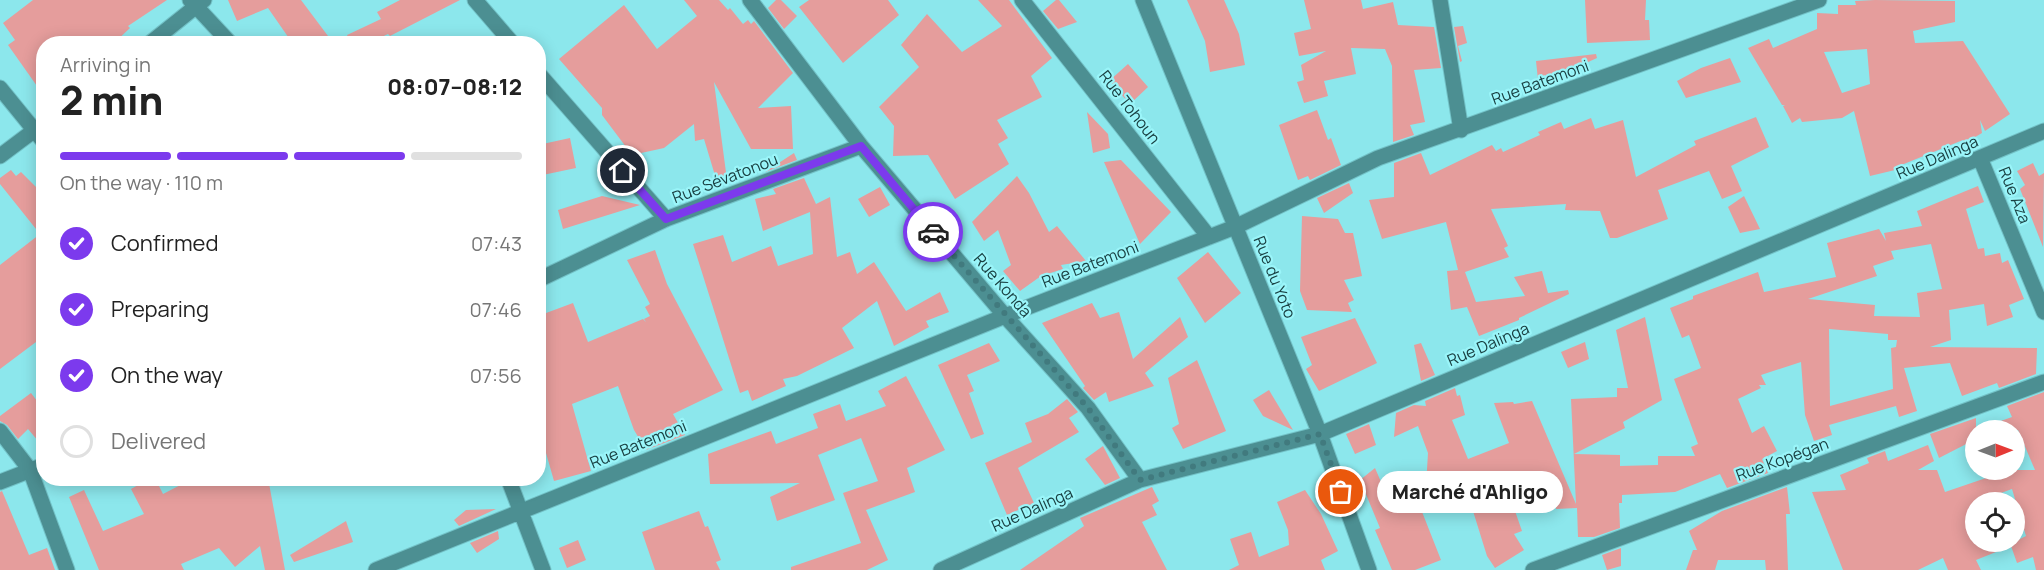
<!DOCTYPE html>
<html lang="en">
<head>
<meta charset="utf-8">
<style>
	:root { --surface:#fff; --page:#f6f6f6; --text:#222; --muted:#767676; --line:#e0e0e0; --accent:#7c3aed }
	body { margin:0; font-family:Manrope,sans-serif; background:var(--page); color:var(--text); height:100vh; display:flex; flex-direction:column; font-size:22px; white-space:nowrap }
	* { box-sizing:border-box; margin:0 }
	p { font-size:20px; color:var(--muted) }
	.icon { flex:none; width:33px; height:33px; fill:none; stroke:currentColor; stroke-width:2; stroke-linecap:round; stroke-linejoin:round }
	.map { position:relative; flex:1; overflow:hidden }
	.sheet { position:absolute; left:36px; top:36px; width:510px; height:450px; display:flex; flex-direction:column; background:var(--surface); border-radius:24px; box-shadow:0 3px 15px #0003 }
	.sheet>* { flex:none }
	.needle { width:39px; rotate:89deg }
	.buttons { position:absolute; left:1965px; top:420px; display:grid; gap:12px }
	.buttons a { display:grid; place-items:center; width:60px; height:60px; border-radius:50%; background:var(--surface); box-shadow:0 3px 15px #0003; font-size:30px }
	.pin { position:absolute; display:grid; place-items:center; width:51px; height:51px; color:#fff; margin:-26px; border:3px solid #fff; border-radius:50%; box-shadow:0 2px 6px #0007 }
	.courier { position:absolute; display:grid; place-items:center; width:60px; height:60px; margin:-30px; border:4px solid #7c3aed; border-radius:50%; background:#fff; color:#222; box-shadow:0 2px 8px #0007 }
	.bubble { position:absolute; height:42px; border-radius:21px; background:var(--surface); box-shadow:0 3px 15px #0003; font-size:20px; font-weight:800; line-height:42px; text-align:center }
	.summary em { font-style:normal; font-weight:800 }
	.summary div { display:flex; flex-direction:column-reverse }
	.summary { display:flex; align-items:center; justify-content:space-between; height:102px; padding:0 24px }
	h1 { font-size:39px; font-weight:800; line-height:45px }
	.bar { display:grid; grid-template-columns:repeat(4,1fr); gap:9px 6px; align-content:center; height:72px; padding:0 24px }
	.bar i { height:8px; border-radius:4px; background:var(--line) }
	.bar .current { background:var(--accent) }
	.bar p { grid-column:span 4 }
	ol { padding:0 24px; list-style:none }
	li { display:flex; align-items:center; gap:18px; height:66px }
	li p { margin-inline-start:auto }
	li .icon { padding:6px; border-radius:50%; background:var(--accent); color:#fff; stroke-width:4 }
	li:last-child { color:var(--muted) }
	li i { width:33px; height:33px; border:3px solid var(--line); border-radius:50% }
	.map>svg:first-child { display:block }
	.building { fill:#e59d9c; fill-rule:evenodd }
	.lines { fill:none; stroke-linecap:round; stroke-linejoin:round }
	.minor-casing { stroke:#73c2c7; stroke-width:17 }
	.minor { stroke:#4c8f92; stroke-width:15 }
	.done { stroke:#417a7e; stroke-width:6; stroke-dasharray:0 10.8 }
	.route { stroke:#7c3aed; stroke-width:8 }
	.labels { text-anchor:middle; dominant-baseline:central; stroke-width:4.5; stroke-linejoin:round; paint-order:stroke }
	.street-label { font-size:16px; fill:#194042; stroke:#9af5f9 }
</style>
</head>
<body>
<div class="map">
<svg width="2044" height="570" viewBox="0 0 2044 570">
	<rect width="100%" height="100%" fill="#8ce7ec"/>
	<path class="building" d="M33 0H167L128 26 130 28 113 44H44V96L8 45 15 40 3 23Z
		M228 0H301L328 36 317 44H293L268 8 237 21Z
		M400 0H460L390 36 388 34 367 44H351L347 35 381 19 377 12Z
		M684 0H719L728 10 730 8 743 24 748 20 751 24 754 21 793 73 758 108 791 106 793 149H751L714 82 727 180 717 182 704 139 695 141 694 124 664 148 632 155 602 115V108L559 59 624 5 657 49 697 16Z
		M776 0H781L797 16 784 29 768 8Z
		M809 0H888L899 15 843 63 799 7Z
		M978 0H1009L1052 58 1031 76 1042 97 997 120 1008 138 998 144 1009 164 955 199 928 155 893 156 894 126 879 107 919 67 901 45 927 14 962 52 1002 26Z
		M1056 0H1059L1077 22 1058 29 1043 11Z
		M1187 0H1224L1239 34 1245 65 1210 72 1205 41Z
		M1304 0H1361L1363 9 1393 2 1398 25 1434 27 1441 68 1414 70 1425 122 1410 125 1414 135 1393 142 1392 66 1385 49 1351 48 1356 74 1324 81 1328 96 1304 103 1297 82 1304 80 1301 65 1326 51 1299 56 1294 33 1311 29Z
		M1585 0H1646L1645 20H1649L1650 40 1587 43Z
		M1875 0 1955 1V22L1913 31 1915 43 1963 41 2010 114 1985 131 1980 120 1982 133 1965 143 1963 140 1894 168 1895 170 1870 176 1854 111 1842 118 1802 122 1800 118 1792 123 1783 106 1785 105H1782L1748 48 1769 39 1773 48 1817 29V13L1838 14V5H1856L1855 1ZM1867 49 1870 84 1842 93 1824 52Z
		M1463 26 1467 43 1458 46 1462 61 1460 62 1454 27Z
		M1596 54 1597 58 1553 78 1538 80 1536 61Z
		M1730 58 1741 82 1686 98 1677 81 1701 68Z
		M1128 64 1148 87 1130 104 1109 81Z
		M1317 110 1328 140 1331 138 1341 165 1310 180 1308 176 1298 180 1279 125Z
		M1087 112 1108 134 1110 148 1093 153Z
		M1756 117 1769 147 1731 166 1742 191 1722 199 1709 171 1658 190 1668 219 1617 238H1610L1600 211 1565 210 1566 204 1491 209 1508 246 1504 248 1509 257 1465 272 1476 302 1525 296 1514 277 1542 271 1548 293 1568 290 1569 294 1519 318V320L1479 336 1467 307 1451 310 1447 271 1458 270 1446 222 1382 239 1369 200 1394 197V163L1421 153 1430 175 1492 145 1496 151 1501 148 1503 152 1540 135 1538 132 1561 122 1564 129 1591 118 1595 129 1623 120 1636 177 1696 145 1694 141Z
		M570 138 576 168 538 176V145Z
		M794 153 797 160 765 172Z
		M1121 160 1171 212 1140 244 1104 162Z
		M2033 163 2039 176 2044 173 2043 247 2020 189 2025 185 2017 171Z
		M11 170 16 176 21 172 44 195V336L0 369V265L40 234 0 184V178Z
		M1017 176 1029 193 1049 232 1057 226 1086 261 1061 265 1063 269 1041 276 1020 291 1003 271 1011 265 998 230 984 241 972 222Z
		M804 178 816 204 830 197 837 257 850 252 857 274 874 262 906 311 940 292 949 312 926 321 929 327 894 346 877 301 842 328 854 348 797 376 783 379 786 386 752 401 748 390 740 393 693 244 723 235 732 262 771 246 778 266 813 254 810 212 763 231 755 199 776 194 773 189Z
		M1349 183 1353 193 1324 213 1317 198Z
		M1978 186 1984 202 1966 209 1978 249 1984 248 1985 256 2000 253 2002 263 2008 260 2024 299 2009 305 2013 317 1987 326 1984 304 1949 310 1951 340 1930 347 2037 348 2036 374 1999 388 1997 383 1962 396 1950 363 1904 368 1917 411 1899 417 1896 406 1829 425 1832 435 1814 441 1805 415 1801 362 1761 375 1766 385H1759L1761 388 1738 399 1752 433 1764 426 1777 451 1762 459 1768 473 1727 488 1720 474 1675 492 1622 495V503H1619L1620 528 1594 537H1578L1577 508 1556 509V497L1515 511 1522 531 1514 534 1524 550 1495 568 1487 556 1473 511 1477 509 1465 471 1426 486 1428 453 1418 426 1394 437 1396 413 1414 405 1426 406 1425 401 1455 388 1457 396 1460 395 1465 415 1452 420 1468 459 1509 443 1494 403 1513 402 1514 404 1532 401 1576 504 1571 399 1617 397V388H1628L1616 330 1645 317 1662 400 1623 422 1625 428 1574 454 1620 455V466L1658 465V456H1695L1691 447 1698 444 1674 379 1701 368 1689 335 1682 338 1670 308 1693 299V296L1758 272 1764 292 1836 277 1839 288 1827 243 1879 229 1886 241 1884 233 1922 226 1917 211ZM1931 244 1942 289 1917 293 1920 317 1874 316 1875 305 1808 299 1877 276 1873 266 1894 259 1891 251ZM1829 329 1888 334V340H1897L1896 347 1891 348 1893 389 1830 406Z
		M880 187 890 205 869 217 858 199Z
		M602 196 640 205 563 229 558 210Z
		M1744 196 1760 229 1740 233 1728 207Z
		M1302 216 1338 219 1345 233H1353L1362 276 1344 280 1354 300 1348 303 1352 312 1307 310 1300 291Z
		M655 250 667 284 723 390 673 414 685 435 646 450 634 430 618 386 572 404 591 471 554 481 538 425V316L573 303 588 342 643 319 646 322 644 319 650 316 645 307 650 304 627 260Z
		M1208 252 1241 293 1205 323 1177 278Z
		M1092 303 1100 318 1119 312 1133 359 1180 317 1188 337 1145 373 1154 386 1109 402 1106 392 1094 400 1083 388 1085 386 1042 323Z
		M1355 318 1377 363 1319 391 1306 369 1312 365 1301 337Z
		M1585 342 1589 359 1568 368 1561 352Z
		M989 343 1000 361 967 375 974 391 969 393 984 434 971 439 938 365Z
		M1421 343 1435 375 1421 381 1414 345Z
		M1197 360 1226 431 1183 449 1172 428 1179 424 1168 378Z
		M906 376 945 450 907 468 915 492 866 510 888 560 867 570H791V567L861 543 843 493 878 481 861 438 818 455 835 500 777 521 770 497 800 483 710 484 708 454 771 431 776 444 818 428 813 414 840 404 846 421 886 406 878 391Z
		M1269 390 1293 430 1263 416 1253 400Z
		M2044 392V570H2036L2033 557 2017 563 2011 546 1976 560 1981 570H1948L1943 558 1918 570H1843L1812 492 1846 490 1840 475 1869 463 1867 458 1885 451 1888 461 1928 445 1934 461 1918 470H1937L1945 492 1989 477 1986 470H2035L2018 430H1981V428L2012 417 2007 406ZM2012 489 2026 536 2014 542H1976V517L1972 507 1976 502Z
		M31 393 44 410V448L28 429 18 439 7 425 0 421V416Z
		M1067 399 1078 412 1069 418 1079 432 1018 468 1034 503 1007 515 985 463 1032 442 1025 423 1048 414Z
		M1976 418V439L1939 458 1930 434Z
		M1369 424 1376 445 1355 454 1346 434Z
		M1103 446 1120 478 1105 485 1085 459Z
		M1375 468 1391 505 1415 494 1441 560 1415 570H1392L1375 530 1380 528 1360 480Z
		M151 478H155L163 494 194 478H268L285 570H265L260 546 235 567 219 548 181 564 184 570H99L69 497 84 490 103 531 144 514 131 489Z
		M1152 487 1159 501 1152 505 1157 515 1142 522 1167 570H1020L1084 526 1080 518Z
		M1787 487 1790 514H1786L1788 570H1766L1765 560H1718L1715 570H1686L1693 550H1697L1689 531 1722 511Z
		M1305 490 1321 514 1338 551 1321 560 1325 570H1229L1239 565 1230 539 1251 532 1259 557 1289 545 1288 530 1277 502Z
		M2 491 29 555 47 548 55 570H0V492Z
		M496 509 459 526 454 520 466 510Z
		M699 511 705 527 708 526 721 560 716 562 720 570H655L642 532Z
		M346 521 353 542 294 562 290 555Z
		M498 531 499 539 477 553 470 543Z
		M578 540 586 560 567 568 559 548Z
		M1621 548V566L1607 570 1602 555Z"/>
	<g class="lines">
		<defs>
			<path id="minor" d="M190 0 231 44
				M475 0 513 44
				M750 0 861 146 1005 316 1088 408 1140 480
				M1022 0 1209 237
				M1143 0 1320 434 1369 570
				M1440 0 1461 130
				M149 44 204 0
				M538 73 666 219
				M0 88 44 142
				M0 156 44 123
				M1980 158 2044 312
				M538 280 666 219 861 146
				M0 431 30 470 67 570
				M508 478 543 570
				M0 482 44 465
				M376 570 1005 316 1235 227 1378 158 1819 0
				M941 570 1140 480 1320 434 2044 131
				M1533 570 2044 382"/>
		</defs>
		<use href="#minor" class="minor-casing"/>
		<use href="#minor" class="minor"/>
	</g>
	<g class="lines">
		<path class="done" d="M933 232 1088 408 1140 480 1320 434 1341 492"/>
		<path class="route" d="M623 171 666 219 861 146 933 232"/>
	</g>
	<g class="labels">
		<g class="street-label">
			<text transform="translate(1540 82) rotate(-20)">Rue Batemoni</text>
			<text transform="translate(1130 107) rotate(52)">Rue Tohoun</text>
			<text transform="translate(1937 157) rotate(-23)">Rue Dalinga</text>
			<text transform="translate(725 178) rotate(-21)">Rue Sévatonou</text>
			<text transform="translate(2015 195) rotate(68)">Rue Aza</text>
			<text transform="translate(1090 264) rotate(-21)">Rue Batemoni</text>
			<text transform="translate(1275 277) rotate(68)">Rue du Yoto</text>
			<text transform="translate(1003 285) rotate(49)">Rue Konda</text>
			<text transform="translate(1488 344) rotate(-23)">Rue Dalinga</text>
			<text transform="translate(638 444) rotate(-22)">Rue Batemoni</text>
			<text transform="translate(1782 459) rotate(-20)">Rue Kopégan</text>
			<text transform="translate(1032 509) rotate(-24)">Rue Dalinga</text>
		</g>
	</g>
</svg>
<div class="buttons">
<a><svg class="needle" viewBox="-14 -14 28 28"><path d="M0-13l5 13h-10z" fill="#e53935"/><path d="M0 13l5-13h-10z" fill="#767676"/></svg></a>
<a><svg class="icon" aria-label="locate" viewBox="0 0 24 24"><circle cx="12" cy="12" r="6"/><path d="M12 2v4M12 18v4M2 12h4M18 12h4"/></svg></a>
</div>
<div class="pin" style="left:1341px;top:492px;background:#ea580c"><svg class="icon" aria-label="bag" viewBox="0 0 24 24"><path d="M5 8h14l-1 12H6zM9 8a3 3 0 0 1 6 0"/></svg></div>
<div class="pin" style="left:623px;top:171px;background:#1f2937"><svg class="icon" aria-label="home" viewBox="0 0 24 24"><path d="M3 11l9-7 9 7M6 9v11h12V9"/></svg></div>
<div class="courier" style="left:933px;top:232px"><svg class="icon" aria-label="car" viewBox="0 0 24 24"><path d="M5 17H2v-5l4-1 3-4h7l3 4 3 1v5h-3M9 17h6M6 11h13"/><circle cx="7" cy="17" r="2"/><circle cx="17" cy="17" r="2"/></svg></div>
<div class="bubble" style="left:1377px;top:471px;width:186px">Marché d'Ahligo</div>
<section class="sheet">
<div class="summary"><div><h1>2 min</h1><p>Arriving in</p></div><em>08:07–08:12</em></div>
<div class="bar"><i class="current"></i><i class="current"></i><i class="current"></i><i></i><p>On the way · 110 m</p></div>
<ol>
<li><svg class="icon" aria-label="check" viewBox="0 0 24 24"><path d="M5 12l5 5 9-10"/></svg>Confirmed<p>07:43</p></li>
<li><svg class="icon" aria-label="check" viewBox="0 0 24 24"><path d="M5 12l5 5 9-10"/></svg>Preparing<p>07:46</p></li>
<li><svg class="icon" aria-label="check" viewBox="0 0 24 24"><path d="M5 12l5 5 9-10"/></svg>On the way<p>07:56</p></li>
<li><i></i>Delivered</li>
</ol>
</section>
</div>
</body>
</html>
